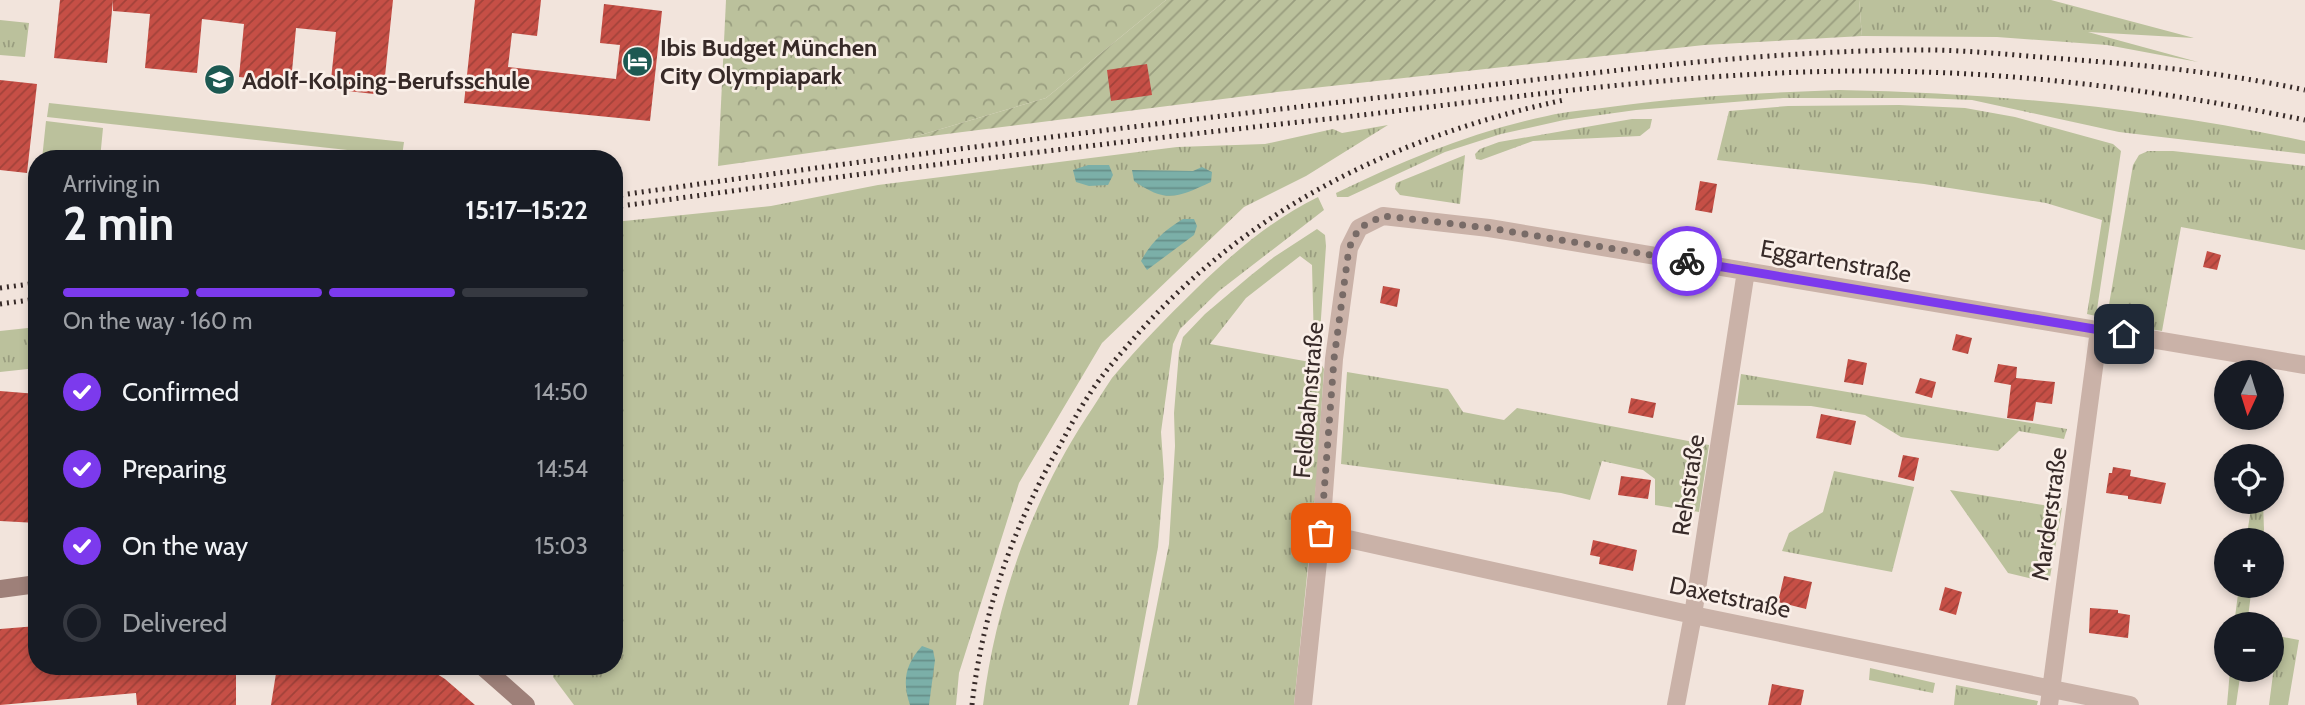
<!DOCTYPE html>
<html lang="en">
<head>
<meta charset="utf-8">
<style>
	:root { --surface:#171b24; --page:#20242c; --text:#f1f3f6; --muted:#9ea1a6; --line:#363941; --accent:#7c3aed }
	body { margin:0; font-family:Cabin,sans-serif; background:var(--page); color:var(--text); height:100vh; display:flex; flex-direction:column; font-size:26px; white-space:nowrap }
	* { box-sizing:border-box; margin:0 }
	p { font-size:23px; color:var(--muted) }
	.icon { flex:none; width:38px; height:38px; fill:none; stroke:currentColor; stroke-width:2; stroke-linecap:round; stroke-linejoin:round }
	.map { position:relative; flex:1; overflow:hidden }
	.drawer { position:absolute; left:28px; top:150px; width:595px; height:525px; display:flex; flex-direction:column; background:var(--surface); border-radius:28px; box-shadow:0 4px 10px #0003 }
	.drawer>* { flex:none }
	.needle { width:46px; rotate:184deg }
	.fabs { position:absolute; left:2214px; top:360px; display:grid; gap:14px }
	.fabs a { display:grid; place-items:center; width:70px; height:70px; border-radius:50%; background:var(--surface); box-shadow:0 4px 10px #0003; font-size:35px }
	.pin { position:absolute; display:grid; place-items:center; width:60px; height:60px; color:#fff; margin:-30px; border-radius:14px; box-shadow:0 4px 10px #0006 }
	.courier { position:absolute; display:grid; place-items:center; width:70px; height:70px; margin:-35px; border:5px solid #7c3aed; border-radius:50%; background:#fff; color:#222; box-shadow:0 2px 9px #0007 }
	.headline em { font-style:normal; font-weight:700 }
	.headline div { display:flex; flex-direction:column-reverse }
	.headline { display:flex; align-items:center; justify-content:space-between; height:119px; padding:0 35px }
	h1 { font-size:46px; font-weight:700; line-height:52px }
	.bar { display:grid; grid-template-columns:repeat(4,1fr); gap:10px 7px; align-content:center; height:84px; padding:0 35px }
	.bar i { height:9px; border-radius:5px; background:var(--line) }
	.bar .selected { background:var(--accent) }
	.bar p { grid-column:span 4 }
	ol { padding:0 35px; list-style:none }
	li { display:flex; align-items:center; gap:21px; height:77px }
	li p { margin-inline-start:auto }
	li .icon { padding:7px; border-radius:50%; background:var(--accent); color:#fff; stroke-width:4 }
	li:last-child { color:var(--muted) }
	li i { width:38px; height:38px; border:4px solid var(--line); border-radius:50% }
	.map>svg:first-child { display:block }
	.grass { fill:url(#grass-tufts) }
	.forest { fill:url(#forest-crowns) }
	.garden { fill:url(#garden-furrows) }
	.pitch { fill:#bbc19c }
	.water { fill:url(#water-rules) }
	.building { fill:url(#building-hatch) }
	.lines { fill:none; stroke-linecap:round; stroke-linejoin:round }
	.street { stroke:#cab2a8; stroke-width:18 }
	.secondary { stroke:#9e8079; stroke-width:18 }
	.rail { stroke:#372a28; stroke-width:5; stroke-dasharray:2 5; stroke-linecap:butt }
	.done { stroke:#786b67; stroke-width:7; stroke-dasharray:0 12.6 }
	.route { stroke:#7c3aed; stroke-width:9 }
	.labels { text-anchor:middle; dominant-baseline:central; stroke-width:5; stroke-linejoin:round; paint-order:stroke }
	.poi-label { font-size:24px; font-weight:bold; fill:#372a28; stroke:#faefe8; text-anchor:start }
	.street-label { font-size:24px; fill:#372a28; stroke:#faefe8 }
</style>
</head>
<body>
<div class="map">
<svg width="2305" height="705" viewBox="0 0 2305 705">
	<defs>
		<pattern id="grass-tufts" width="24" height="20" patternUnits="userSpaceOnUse" patternTransform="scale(1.75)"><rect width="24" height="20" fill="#bbc19c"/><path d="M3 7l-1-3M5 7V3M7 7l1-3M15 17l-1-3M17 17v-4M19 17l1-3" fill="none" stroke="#999d7f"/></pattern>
		<pattern id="forest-crowns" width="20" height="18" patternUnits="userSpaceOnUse" patternTransform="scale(1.75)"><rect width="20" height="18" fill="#bbc19c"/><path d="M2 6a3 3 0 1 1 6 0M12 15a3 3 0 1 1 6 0" fill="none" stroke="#999d7f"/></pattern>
		<pattern id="garden-furrows" width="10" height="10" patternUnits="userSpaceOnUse" patternTransform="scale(1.75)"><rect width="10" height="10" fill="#bbc19c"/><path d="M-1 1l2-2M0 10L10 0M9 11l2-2" fill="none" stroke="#999d7f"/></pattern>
		<pattern id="water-rules" width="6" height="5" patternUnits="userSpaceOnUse" patternTransform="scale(1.75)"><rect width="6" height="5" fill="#7bafa8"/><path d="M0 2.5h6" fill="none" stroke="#668f89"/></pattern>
		<pattern id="building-hatch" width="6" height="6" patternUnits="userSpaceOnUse" patternTransform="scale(1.75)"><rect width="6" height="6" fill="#c64f46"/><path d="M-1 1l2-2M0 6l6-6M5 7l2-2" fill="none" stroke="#a2423a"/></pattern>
	</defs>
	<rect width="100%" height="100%" fill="#f2e4dc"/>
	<path class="grass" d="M1859 0H2051L2194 38 2088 32 2198 62 2107 45 1997 37 1862 36Z
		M0 20 29 23 25 57 0 55Z
		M1839 90C1996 93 2151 108 2305 141V154L2119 132 1972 100 1921 98H1783L1636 110 1564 120 1501 134 1445 152 1348 197H1337L1336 193C1405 160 1472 132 1547 116 1567 111 1589 110 1610 107 1686 96 1762 93 1839 90Z
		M1899 105 1965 108 2015 117 2113 144 2121 151 2096 316 2087 314 2102 220 2046 203 1924 184 1717 160 1729 111 1788 106Z
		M1632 119H1652L1650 128 1640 136 1533 141 1481 160 1476 159 1475 154 1480 149 1499 142Z
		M1388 125 1306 176 1244 207 1102 343 1019 483 959 673 956 705H574L553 677 554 667H614V222L771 206 878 185 1177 147 1265 144 1333 129 1342 133Z
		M2148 151H2173L2305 166V250L2181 227 2162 331 2106 322 2133 165 2139 155Z
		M1465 155 1460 204 1400 195 1395 189 1396 183Z
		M1318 197 1324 210 1219 291 1180 329 1173 344 1161 432 1164 475 1158 547 1129 705H983C996 604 1030 504 1086 418 1095 405 1103 391 1112 378 1138 347 1166 318 1196 289 1232 254 1271 220 1318 197Z
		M1317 229 1325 235 1326 246 1319 347 1314 346 1312 265 1300 256 1246 298 1210 344 1321 364 1324 369 1317 476 1294 705H1137L1169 544 1175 446 1174 413 1179 352 1183 337 1205 314 1250 276 1274 257Z
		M37 327V368L0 372V331Z
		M1347 372 1448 389 1463 412 1504 420 1517 408 1709 445 1699 512 1655 505V479L1643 470 1602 461 1590 500 1561 493 1341 464Z
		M1741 374 2067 429 2064 439 2019 431 1998 451 1901 437 1865 415 1811 406 1737 405Z
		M1834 471 1914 487 1892 572 1782 551 1789 533 1823 512Z
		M1950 490 2062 508 2049 583 2008 573Z
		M2252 502H2263L2264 530 2261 541H2246Z
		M2239 586H2252L2247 625H2234Z
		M2278 636 2299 640 2288 705H2269Z
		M1870 668 1935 683 1933 693 1869 680Z
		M2230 670H2241L2236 705H2227Z
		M1956 685 2038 701 2037 705H1954Z"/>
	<path class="forest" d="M726 0H1166L1046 98 907 139 718 166Z"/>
	<path class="garden" d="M1166 0H1859L1862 36 1704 45 1277 92 907 139 1046 98Z"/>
	<path class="pitch" d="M49 103 404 142 402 156 47 117Z
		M46 121 103 128 100 159H42Z"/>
	<path class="water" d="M1088 165H1109L1113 175 1108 185 1089 186 1076 182 1073 170Z
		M1202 167 1212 172 1211 182C1178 197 1167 204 1134 181L1132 170 1193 171Z
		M1183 219H1194L1197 226 1194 235 1147 270 1141 261C1151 242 1165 230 1183 219Z
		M922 646 933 650 935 660 929 705H910C902 681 905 665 922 646Z"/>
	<path class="building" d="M60 0H113L107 63 54 58Z
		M113 0H393L383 95 330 89 336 32 296 28 291 82 239 77 244 24 202 19 197 73 145 68 150 14 113 11Z
		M475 0H541L537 36 512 33 508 67 616 79 620 45 600 43 604 4 662 11 650 121 464 103Z
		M1147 64 1152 95 1111 101 1107 70Z
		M0 80 37 84 27 173 0 170Z
		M1700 181 1717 184 1712 213 1695 210Z
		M2207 251 2221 255 2217 270 2203 267Z
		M1383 286 1400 289 1397 307 1380 303Z
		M1956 334 1972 338 1968 354 1952 350Z
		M1848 359 1867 363 1863 385 1844 382Z
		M1998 364 2017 367 2016 378 2055 382 2052 404 2036 402 2033 421 2007 418 2011 385 1994 382Z
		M1920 378 1936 382 1932 398 1915 393Z
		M0 391 37 394V523L0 521Z
		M1631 398 1656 403 1653 418 1628 413Z
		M1821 414 1856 421 1851 445 1816 438Z
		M1903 455 1919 458 1914 481 1898 477Z
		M2113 467 2131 470 2130 476 2166 483 2161 504 2128 499V496L2106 493 2109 473H2112Z
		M1621 476 1651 480 1648 499 1618 495Z
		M1593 540 1637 550 1633 571 1599 564 1600 557 1590 555Z
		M1784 576 1812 582 1806 609 1778 602Z
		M1945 587 1962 592 1956 615 1939 610Z
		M2090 608 2118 610V613L2130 615 2128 638 2089 633Z
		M37 626V667H236V705H137L136 693 0 705V629Z
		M277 667H426L445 679 475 705H271Z
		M1772 684 1804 690 1801 705H1768Z"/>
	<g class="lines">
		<path class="street" d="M1321 533 1693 615 2130 705
			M1303 705 1321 533 1334 359 1349 248 1359 228 1383 216 1489 228 2305 365
			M1676 705 1693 615 1746 271
			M2049 705 2099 330"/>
		<path class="secondary" d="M0 589 37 584
			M483 667 526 705"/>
		<path class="rail" d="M614 196C882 158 1151 123 1420 93 1581 75 1743 52 1906 50 1954 49 2003 54 2051 58 2136 64 2221 72 2305 90
			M614 207C854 174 1095 144 1336 118 1531 96 1727 65 1924 72 2052 76 2179 94 2305 120
			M0 288 37 283
			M0 304 37 299
			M972 705C982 613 1014 525 1060 445 1069 429 1078 411 1089 395 1104 371 1124 350 1142 329 1255 204 1401 135 1564 100"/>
	</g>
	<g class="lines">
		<path class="done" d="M1321 533 1334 359 1349 248 1359 228 1383 216 1420 220 1489 228 1687 261"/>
		<path class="route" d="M1687 261 2124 334"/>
	</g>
	<defs>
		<symbol id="hotel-disc" viewBox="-11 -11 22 22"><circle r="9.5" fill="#1d5952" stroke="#faefe8"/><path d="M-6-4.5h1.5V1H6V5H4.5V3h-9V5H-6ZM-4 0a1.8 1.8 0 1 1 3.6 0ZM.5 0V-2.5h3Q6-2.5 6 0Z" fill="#fff"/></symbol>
		<symbol id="school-disc" viewBox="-11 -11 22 22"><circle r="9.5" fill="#1d5952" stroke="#faefe8"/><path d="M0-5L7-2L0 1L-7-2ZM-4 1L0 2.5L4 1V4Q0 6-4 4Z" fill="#fff"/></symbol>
	</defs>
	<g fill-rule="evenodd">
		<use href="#hotel-disc" x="620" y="44" width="35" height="35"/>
		<use href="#school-disc" x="202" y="62" width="35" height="35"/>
	</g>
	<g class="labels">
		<g class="poi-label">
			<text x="660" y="47">Ibis Budget München<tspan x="660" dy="28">City Olympiapark</tspan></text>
			<text x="242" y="80">Adolf-Kolping-Berufsschule</text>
		</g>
		<g class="street-label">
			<text transform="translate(1836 261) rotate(10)">Eggartenstraße</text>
			<text transform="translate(1308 400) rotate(-85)">Feldbahnstraße</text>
			<text transform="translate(1688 485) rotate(-81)">Rehstraße</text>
			<text transform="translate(2049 514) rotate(-82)">Marderstraße</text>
			<text transform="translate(1730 597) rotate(12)">Daxetstraße</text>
		</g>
	</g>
</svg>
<div class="fabs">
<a><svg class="needle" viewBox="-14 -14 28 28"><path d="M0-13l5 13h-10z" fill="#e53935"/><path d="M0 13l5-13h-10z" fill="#9ea1a6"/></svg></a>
<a><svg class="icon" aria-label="locate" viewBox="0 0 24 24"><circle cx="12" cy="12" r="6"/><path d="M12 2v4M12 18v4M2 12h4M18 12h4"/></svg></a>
<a>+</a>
<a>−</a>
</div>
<div class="pin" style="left:1321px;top:533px;background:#ea580c"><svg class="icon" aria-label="bag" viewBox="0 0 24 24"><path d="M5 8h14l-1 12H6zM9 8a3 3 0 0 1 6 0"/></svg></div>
<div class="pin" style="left:2124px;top:334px;background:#1f2937"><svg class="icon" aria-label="home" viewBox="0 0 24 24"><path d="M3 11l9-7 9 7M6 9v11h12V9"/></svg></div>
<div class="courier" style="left:1687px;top:261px"><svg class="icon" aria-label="bike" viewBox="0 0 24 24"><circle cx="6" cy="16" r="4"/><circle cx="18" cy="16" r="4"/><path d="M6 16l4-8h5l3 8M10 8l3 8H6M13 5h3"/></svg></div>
<section class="drawer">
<div class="headline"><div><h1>2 min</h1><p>Arriving in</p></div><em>15:17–15:22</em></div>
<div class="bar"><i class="selected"></i><i class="selected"></i><i class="selected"></i><i></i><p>On the way · 160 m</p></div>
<ol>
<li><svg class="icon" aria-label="check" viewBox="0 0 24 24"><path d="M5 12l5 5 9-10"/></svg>Confirmed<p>14:50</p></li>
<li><svg class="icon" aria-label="check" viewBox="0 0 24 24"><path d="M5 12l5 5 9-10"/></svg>Preparing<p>14:54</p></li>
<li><svg class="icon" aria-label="check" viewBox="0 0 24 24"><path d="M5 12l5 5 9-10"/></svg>On the way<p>15:03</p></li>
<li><i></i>Delivered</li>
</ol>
</section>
</div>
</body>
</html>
